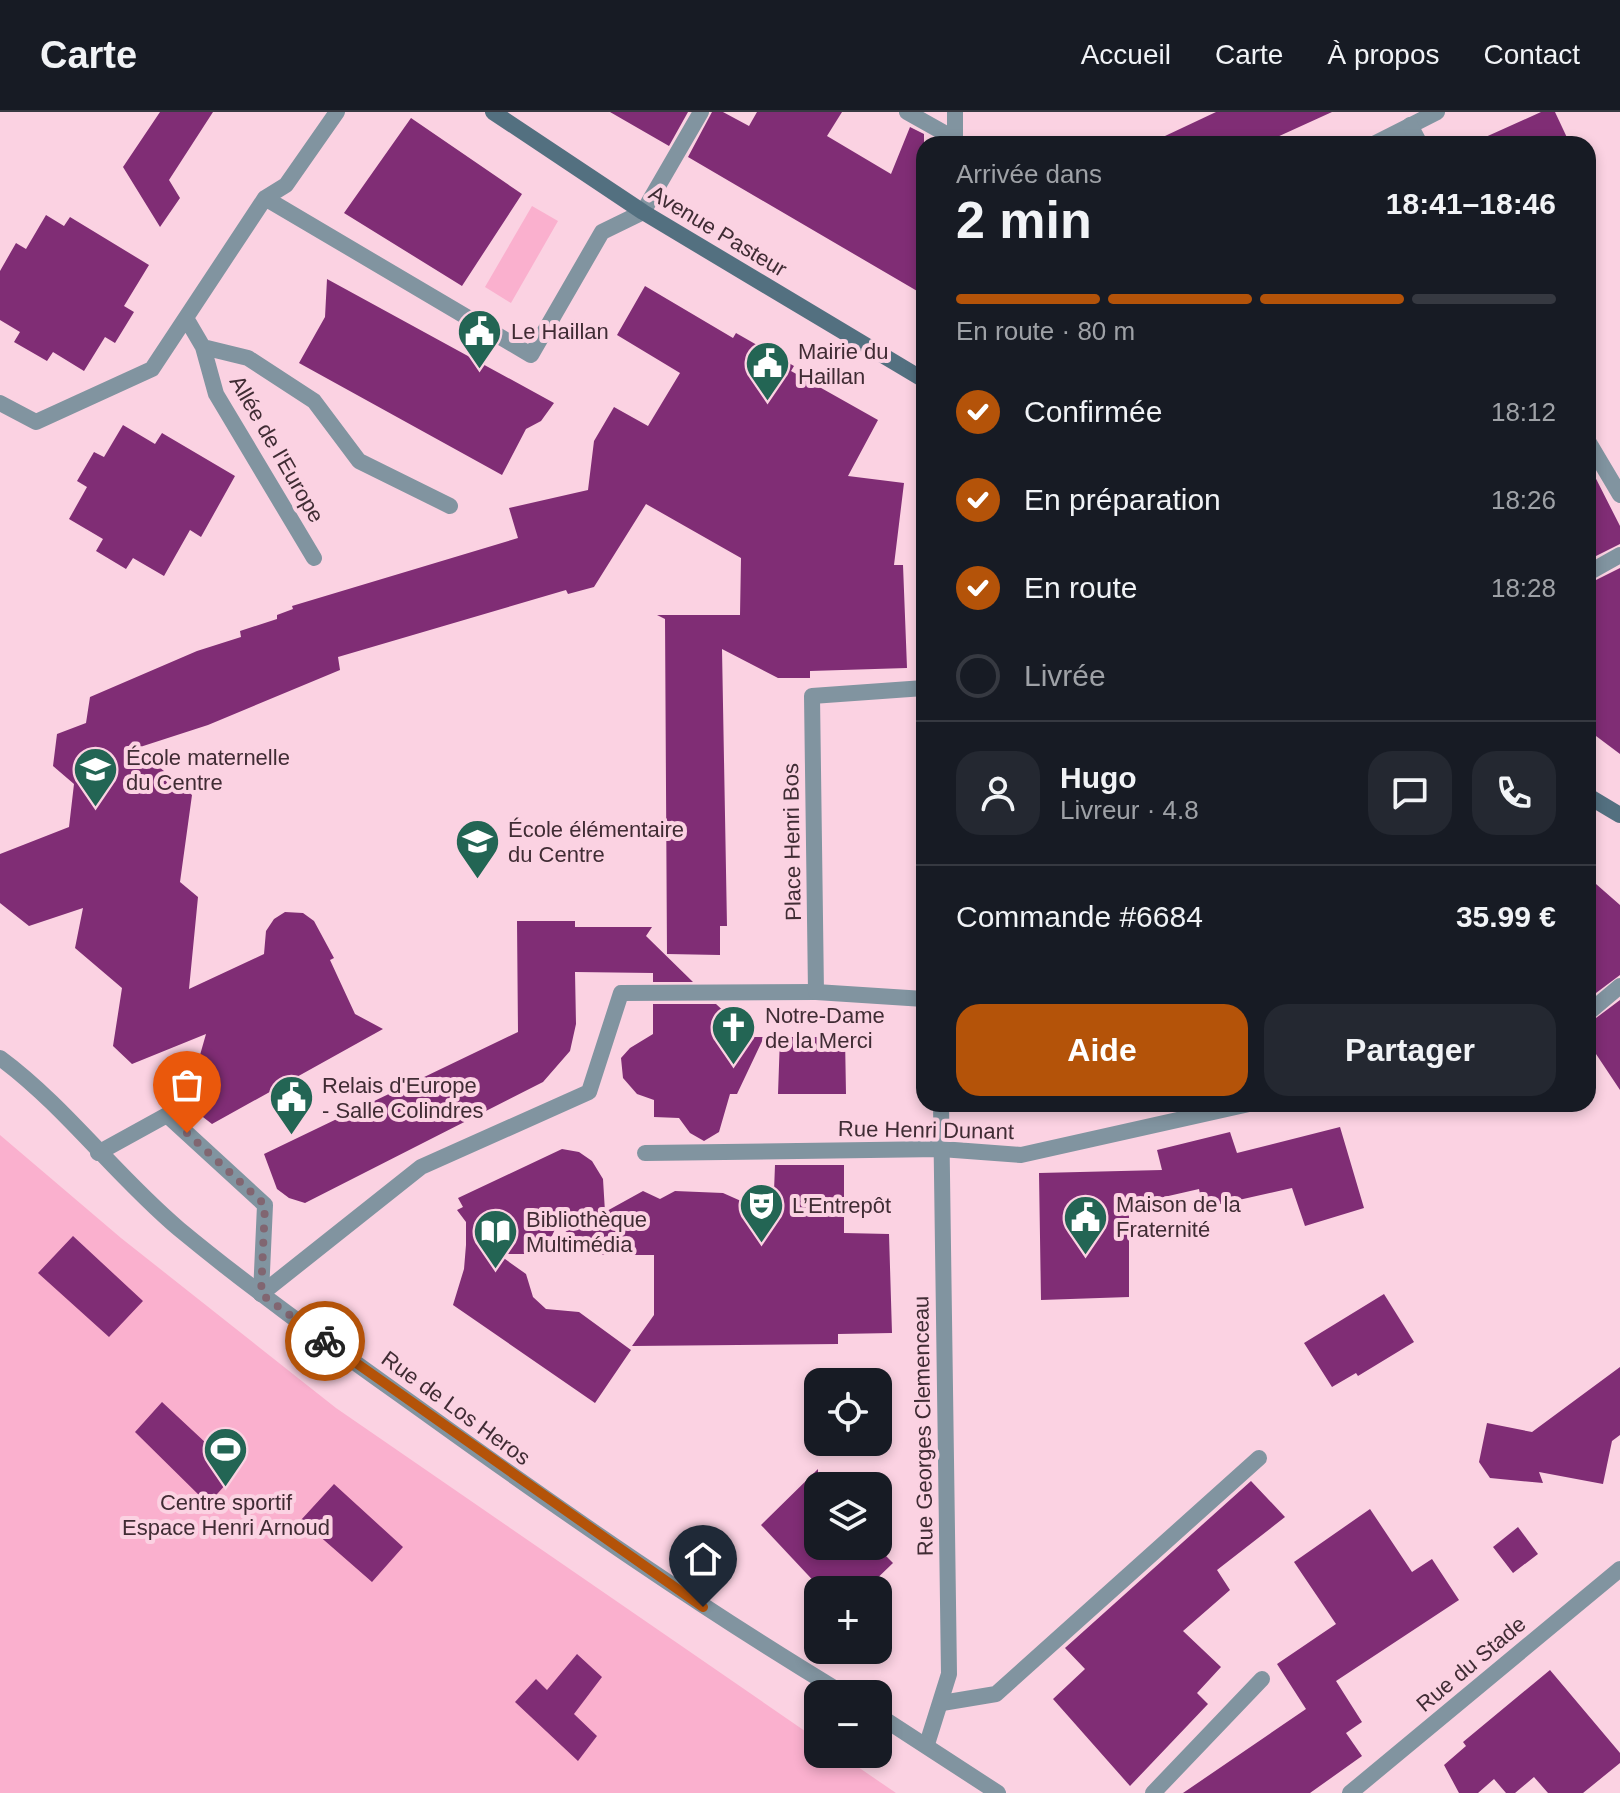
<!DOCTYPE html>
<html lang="fr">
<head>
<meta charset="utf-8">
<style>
	:root { --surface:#171b24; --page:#242831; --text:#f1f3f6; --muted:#9ea1a6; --line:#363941; --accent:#b45309 }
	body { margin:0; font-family:Arial,sans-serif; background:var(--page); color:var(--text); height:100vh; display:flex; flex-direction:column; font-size:30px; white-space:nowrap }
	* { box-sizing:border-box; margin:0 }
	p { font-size:26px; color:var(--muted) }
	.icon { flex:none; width:44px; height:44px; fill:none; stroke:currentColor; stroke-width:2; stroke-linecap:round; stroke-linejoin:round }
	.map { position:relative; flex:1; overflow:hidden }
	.details { position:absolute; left:916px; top:24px; width:680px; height:976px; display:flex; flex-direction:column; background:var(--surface); border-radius:24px; box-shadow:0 4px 12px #0003 }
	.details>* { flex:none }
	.fabs { position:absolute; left:804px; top:1256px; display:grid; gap:16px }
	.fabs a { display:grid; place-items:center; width:88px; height:88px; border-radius:16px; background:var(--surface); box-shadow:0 4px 12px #0003; font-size:40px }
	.pin { position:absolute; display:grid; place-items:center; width:68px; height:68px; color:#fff; margin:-82px -34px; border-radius:50% 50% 50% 0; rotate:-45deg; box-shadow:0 0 8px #0007 }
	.pin .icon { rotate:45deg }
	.courier { position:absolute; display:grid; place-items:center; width:80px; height:80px; margin:-40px; border:6px solid #b45309; border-radius:50%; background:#fff; color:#222; box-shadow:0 2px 10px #0007 }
	.summary em { font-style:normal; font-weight:700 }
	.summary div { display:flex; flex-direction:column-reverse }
	.summary { display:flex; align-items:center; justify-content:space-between; height:136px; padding:0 40px }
	h1 { font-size:52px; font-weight:700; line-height:60px }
	.bar { display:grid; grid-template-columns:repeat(4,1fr); gap:12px 8px; align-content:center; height:96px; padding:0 40px }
	.bar i { height:10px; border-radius:6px; background:var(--line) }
	.bar .active { background:var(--accent) }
	.bar p { grid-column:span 4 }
	.line { display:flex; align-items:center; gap:20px; padding:0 40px; border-top:2px solid var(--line) }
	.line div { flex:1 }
	.round { display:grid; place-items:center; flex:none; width:84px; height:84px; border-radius:24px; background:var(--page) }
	ol { padding:0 40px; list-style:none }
	li { display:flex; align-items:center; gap:24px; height:88px }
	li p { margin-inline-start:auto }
	li .icon { padding:8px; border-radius:50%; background:var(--accent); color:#fff; stroke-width:4 }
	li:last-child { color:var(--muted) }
	li i { width:44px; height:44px; border:4px solid var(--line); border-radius:50% }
	.action { display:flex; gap:16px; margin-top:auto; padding:16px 40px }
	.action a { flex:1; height:92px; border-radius:24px; background:var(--accent); color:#fff; font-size:32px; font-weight:700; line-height:92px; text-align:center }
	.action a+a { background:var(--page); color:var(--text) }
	header { display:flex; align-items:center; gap:48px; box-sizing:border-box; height:112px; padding:0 40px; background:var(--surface); border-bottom:2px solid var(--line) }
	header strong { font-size:38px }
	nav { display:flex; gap:44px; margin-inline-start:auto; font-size:28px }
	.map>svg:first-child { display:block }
	.green { fill:#fab0ce }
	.building { fill:#802d75 }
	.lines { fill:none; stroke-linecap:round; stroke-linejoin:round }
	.service { stroke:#8194a0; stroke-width:16 }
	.pedestrian { stroke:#8194a0; stroke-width:16 }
	.minor { stroke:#8194a0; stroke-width:16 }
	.tertiary { stroke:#8194a0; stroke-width:16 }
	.secondary { stroke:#537080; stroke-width:16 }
	.done { stroke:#816671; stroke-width:8; stroke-dasharray:0 14.4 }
	.route { stroke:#b45309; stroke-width:10 }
	.labels { text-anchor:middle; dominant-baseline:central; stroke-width:8; stroke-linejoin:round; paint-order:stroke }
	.street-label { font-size:22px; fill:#402c34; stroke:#fbd2e2 }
	.poi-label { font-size:22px; fill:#402c34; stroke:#fbd2e2; text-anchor:start }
</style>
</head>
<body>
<header>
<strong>Carte</strong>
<nav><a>Accueil</a><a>Carte</a><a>À propos</a><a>Contact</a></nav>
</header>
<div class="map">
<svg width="1620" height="1681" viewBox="0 0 1620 1681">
	<rect width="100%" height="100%" fill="#fbd2e2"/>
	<path class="green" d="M532 94 558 109 511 191 485 175Z
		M0 1023 121 1126 336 1296 818 1628V1642H839L896 1681H0Z"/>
	<path class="building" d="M160 0H213L169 68 180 86 160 115 123 55Z
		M610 0H688L669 34Z
		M712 0H723L749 14 757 0H842L827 24 891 62 910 15 924 22V183L688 45Z
		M1216 0H1332L1262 32H1148Z
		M1541 0H1555L1570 32H1470Z
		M411 6 522 82 462 174 344 101Z
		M46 103 64 114 70 105 149 153 124 194 134 200 115 231 105 225 84 259 53 240 47 249 14 230 20 220 0 208V159L16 131 26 137Z
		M327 167 554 291 541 309 526 317 502 363 299 251 325 205Z
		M645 174 733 226 736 221 794 254 791 259 878 308 848 364 904 371 894 453H903L907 556 810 559V566H778L722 537 727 814H720V843L667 842 665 507 657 503H740L741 446 646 392 594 475 568 482 566 478 338 545 340 558 208 613 137 636 192 683 180 770 198 785 189 877 264 842 266 819 274 807 285 800 303 801 314 809 334 846 330 848 355 902 383 917 212 1012 186 992 206 922 132 952 113 934 122 876 75 836 83 796 29 814 0 791V742L69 715 74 672 53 654 57 622 86 611 90 585 197 539 241 525 240 519 277 507V503L293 497 292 494 518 426 509 396 588 378 594 329 614 295 648 314 680 261 617 223Z
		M123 313 155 332 162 321 235 364 201 425 190 418 164 464 133 446 126 457 96 439 103 427 69 407 87 375 77 369 94 340 104 345Z
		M1588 351 1620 414V432L1588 448Z
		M1620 456V642L1588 618V472Z
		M1588 765 1620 793V863L1588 887Z
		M517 809H575V815H652L646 824 693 870H653V861L575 860 576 912 570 939 543 970 305 1091 289 1086 277 1077 264 1042 518 920Z
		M1620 888V978L1588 930V912Z
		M653 892H716L729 904H745V925H764L737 982H730L719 1020 704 1029 690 1021 679 1006 654 1005V988L637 982 623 966 621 946 630 936 653 922Z
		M780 925H845L846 982H778Z
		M1340 1015 1364 1096 1305 1114 1292 1076 1203 1096 1199 1077 1129 1093V1185L1041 1188 1039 1061 1162 1058 1157 1038 1230 1020 1237 1041Z
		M562 1037 579 1040 592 1049 603 1067 605 1100 643 1079 660 1087 675 1079 723 1081 741 1089 753 1081 774 1079 775 1053H844V1121L889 1122 892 1221 838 1222V1232L632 1234 654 1203V1143H599L557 1113 550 1128H543L533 1142H498L526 1162 533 1185 546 1197 579 1200 631 1238 595 1291 453 1193 464 1157 466 1133V1110L457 1098 463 1095 458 1086Z
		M73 1124 143 1189 109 1225 38 1161Z
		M1384 1182 1414 1230 1358 1264 1356 1261 1332 1275 1304 1231Z
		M1620 1255V1323L1612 1329 1603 1372 1539 1360 1543 1371 1490 1366 1479 1350 1487 1311 1532 1320Z
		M162 1290 237 1360 208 1392 135 1320Z
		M818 1357V1434H876L893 1451 865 1478H822L761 1413Z
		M1251 1369 1285 1405 1217 1458 1230 1478 1183 1519 1221 1555 1197 1581 1208 1592 1130 1674 1053 1587 1085 1557 1065 1536Z
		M334 1372 403 1435 372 1470 301 1408Z
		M1370 1397 1412 1460 1432 1447 1459 1488 1336 1569 1362 1610 1346 1621 1362 1644 1310 1681H1183L1306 1597 1277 1552 1336 1512 1294 1450Z
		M1518 1415 1538 1442 1513 1461 1493 1435Z
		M577 1542 602 1565 574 1602 597 1624 578 1649 515 1590 536 1567 547 1578Z
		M1550 1558 1620 1641V1651L1583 1681H1548L1534 1665 1515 1681H1506L1494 1667 1478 1681H1459L1444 1653 1466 1634 1463 1630Z"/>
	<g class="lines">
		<path class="service" d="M1374 32 1437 0
			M265 86 531 243 602 120 643 100 701 0
			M186 206 203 235 216 282 314 446
			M203 235 248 246 314 289 359 349 450 394
			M0 291 36 310 152 257 265 86 286 73 337 0
			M98 1041 167 1003 265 1093 261 1182
			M942 1591 996 1582 1259 1346
			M1153 1681 1262 1567"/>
		<path class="pedestrian" d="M907 0 955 27
			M1410 13 1420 32
			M1588 329 1620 383
			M1588 461 1620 443
			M1588 901 1620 874
			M645 1041 941 1037 1021 1043 1249 992
			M261 1182 421 1055 589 980 621 881 816 880"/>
		<path class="minor" d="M955 0V32
			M924 576 812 584 816 880 924 887
			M927 1632 949 1562 941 992
			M1350 1681 1620 1457"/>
		<path class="tertiary" d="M0 946C65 994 116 1064 179 1117 260 1184 346 1244 431 1305 566 1402 701 1496 844 1582
			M878 1603 998 1681"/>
		<path class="secondary" d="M493 0 643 100 924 268
			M1588 684 1620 703"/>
	</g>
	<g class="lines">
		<path class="done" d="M187 1021 265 1093 261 1182 325 1229"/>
		<path class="route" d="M325 1229 703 1495"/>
	</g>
	<defs>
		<symbol id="civic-pin" viewBox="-11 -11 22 30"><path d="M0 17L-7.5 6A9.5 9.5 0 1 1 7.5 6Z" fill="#236554" stroke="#fbd2e2"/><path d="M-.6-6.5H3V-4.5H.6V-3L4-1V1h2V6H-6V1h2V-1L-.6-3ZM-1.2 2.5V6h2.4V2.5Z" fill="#fff"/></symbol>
		<symbol id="school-pin" viewBox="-11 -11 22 30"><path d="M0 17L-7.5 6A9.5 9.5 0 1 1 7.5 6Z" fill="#236554" stroke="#fbd2e2"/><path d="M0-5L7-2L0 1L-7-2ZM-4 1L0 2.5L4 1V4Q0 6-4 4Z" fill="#fff"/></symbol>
		<symbol id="church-pin" viewBox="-11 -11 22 30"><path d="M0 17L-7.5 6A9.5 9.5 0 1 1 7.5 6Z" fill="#236554" stroke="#fbd2e2"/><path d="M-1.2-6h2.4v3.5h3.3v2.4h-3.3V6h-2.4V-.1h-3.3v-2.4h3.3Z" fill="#fff"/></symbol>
		<symbol id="theatre-pin" viewBox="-11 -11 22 30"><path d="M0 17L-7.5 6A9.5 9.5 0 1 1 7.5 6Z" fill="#236554" stroke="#fbd2e2"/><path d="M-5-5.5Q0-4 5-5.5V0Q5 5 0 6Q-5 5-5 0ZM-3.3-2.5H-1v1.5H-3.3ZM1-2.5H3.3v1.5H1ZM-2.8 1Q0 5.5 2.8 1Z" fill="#fff"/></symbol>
		<symbol id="library-pin" viewBox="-11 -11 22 30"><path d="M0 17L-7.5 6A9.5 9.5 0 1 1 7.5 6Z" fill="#236554" stroke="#fbd2e2"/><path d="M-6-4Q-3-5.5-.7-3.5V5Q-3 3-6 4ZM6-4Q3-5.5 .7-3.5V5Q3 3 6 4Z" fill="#fff"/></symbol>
		<symbol id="stadium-pin" viewBox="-11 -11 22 30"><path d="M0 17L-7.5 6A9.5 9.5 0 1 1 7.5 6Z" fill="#236554" stroke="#fbd2e2"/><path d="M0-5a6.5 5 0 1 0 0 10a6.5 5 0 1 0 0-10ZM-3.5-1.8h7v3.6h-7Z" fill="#fff"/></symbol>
	</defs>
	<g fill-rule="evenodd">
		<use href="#civic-pin" x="454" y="194" width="51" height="69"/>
		<use href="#civic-pin" x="742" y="226" width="51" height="69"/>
		<use href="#school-pin" x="70" y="632" width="51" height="69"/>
		<use href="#school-pin" x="452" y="704" width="51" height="69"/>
		<use href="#church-pin" x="708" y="890" width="51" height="69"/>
		<use href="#civic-pin" x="266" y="960" width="51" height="69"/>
		<use href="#theatre-pin" x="736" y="1068" width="51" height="69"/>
		<use href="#civic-pin" x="1060" y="1080" width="51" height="69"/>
		<use href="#library-pin" x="470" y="1094" width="51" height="69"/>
		<use href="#stadium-pin" x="200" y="1312" width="51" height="69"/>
	</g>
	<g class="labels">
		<g class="street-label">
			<text transform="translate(718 119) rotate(31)">Avenue Pasteur</text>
			<text transform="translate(277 337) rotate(60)">Allée de l'Europe</text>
			<text transform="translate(792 730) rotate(-91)">Place Henri Bos</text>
			<text transform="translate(926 1018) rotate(1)">Rue Henri Dunant</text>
			<text transform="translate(456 1296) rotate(36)">Rue de Los Heros</text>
			<text transform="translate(923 1314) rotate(-91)">Rue Georges Clemenceau</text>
			<text transform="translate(1471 1552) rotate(-40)">Rue du Stade</text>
		</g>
		<g class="poi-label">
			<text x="511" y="219">Le Haillan</text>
			<text x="798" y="239">Mairie du<tspan x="798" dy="25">Haillan</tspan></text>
			<text x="126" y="645">École maternelle<tspan x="126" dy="25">du Centre</tspan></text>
			<text x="508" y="717">École élémentaire<tspan x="508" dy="25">du Centre</tspan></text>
			<text x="765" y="903">Notre-Dame<tspan x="765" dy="25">de la Merci</tspan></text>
			<text x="322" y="973">Relais d'Europe<tspan x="322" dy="25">- Salle Colindres</tspan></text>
			<text x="1116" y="1092">Maison de la<tspan x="1116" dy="25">Fraternité</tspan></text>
			<text x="792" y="1093">L’Entrepôt</text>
			<text x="526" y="1107">Bibliothèque<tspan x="526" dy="25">Multimédia</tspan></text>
			<text x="226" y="1390" text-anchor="middle">Centre sportif<tspan x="226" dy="25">Espace Henri Arnoud</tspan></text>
		</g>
	</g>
</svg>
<div class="fabs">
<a><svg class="icon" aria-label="locate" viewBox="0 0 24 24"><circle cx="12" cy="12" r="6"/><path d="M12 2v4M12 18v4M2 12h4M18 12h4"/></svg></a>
<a><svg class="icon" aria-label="layers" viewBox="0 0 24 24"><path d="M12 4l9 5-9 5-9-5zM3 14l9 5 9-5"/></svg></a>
<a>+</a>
<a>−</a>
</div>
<div class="pin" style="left:187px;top:1021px;background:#ea580c"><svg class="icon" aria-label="bag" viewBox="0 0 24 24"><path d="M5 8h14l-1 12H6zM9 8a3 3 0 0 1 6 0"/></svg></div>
<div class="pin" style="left:703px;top:1495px;background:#1f2937"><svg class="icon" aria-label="home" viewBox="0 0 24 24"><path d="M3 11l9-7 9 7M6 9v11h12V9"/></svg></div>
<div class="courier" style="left:325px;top:1229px"><svg class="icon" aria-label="bike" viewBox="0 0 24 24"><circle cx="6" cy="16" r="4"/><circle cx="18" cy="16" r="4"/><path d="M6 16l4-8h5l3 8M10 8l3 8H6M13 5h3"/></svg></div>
<section class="details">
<div class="summary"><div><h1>2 min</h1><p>Arrivée dans</p></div><em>18:41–18:46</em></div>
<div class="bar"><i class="active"></i><i class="active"></i><i class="active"></i><i></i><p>En route · 80 m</p></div>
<ol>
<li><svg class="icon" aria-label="check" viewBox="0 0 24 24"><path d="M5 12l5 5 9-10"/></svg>Confirmée<p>18:12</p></li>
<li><svg class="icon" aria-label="check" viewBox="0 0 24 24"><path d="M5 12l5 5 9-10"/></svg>En préparation<p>18:26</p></li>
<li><svg class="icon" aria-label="check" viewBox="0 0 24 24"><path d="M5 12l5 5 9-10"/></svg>En route<p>18:28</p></li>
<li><i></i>Livrée</li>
</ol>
<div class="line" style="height:144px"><a class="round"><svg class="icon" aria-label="person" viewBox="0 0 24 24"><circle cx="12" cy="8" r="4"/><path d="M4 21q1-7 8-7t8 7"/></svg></a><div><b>Hugo</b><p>Livreur · 4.8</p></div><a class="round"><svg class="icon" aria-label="chat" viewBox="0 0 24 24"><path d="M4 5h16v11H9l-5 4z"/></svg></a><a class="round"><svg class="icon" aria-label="phone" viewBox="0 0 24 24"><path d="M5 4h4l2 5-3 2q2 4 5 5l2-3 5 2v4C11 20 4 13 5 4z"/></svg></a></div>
<div class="line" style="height:104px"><div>Commande #6684</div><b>35.99 €</b></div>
<div class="action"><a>Aide</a><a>Partager</a></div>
</section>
</div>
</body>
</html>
